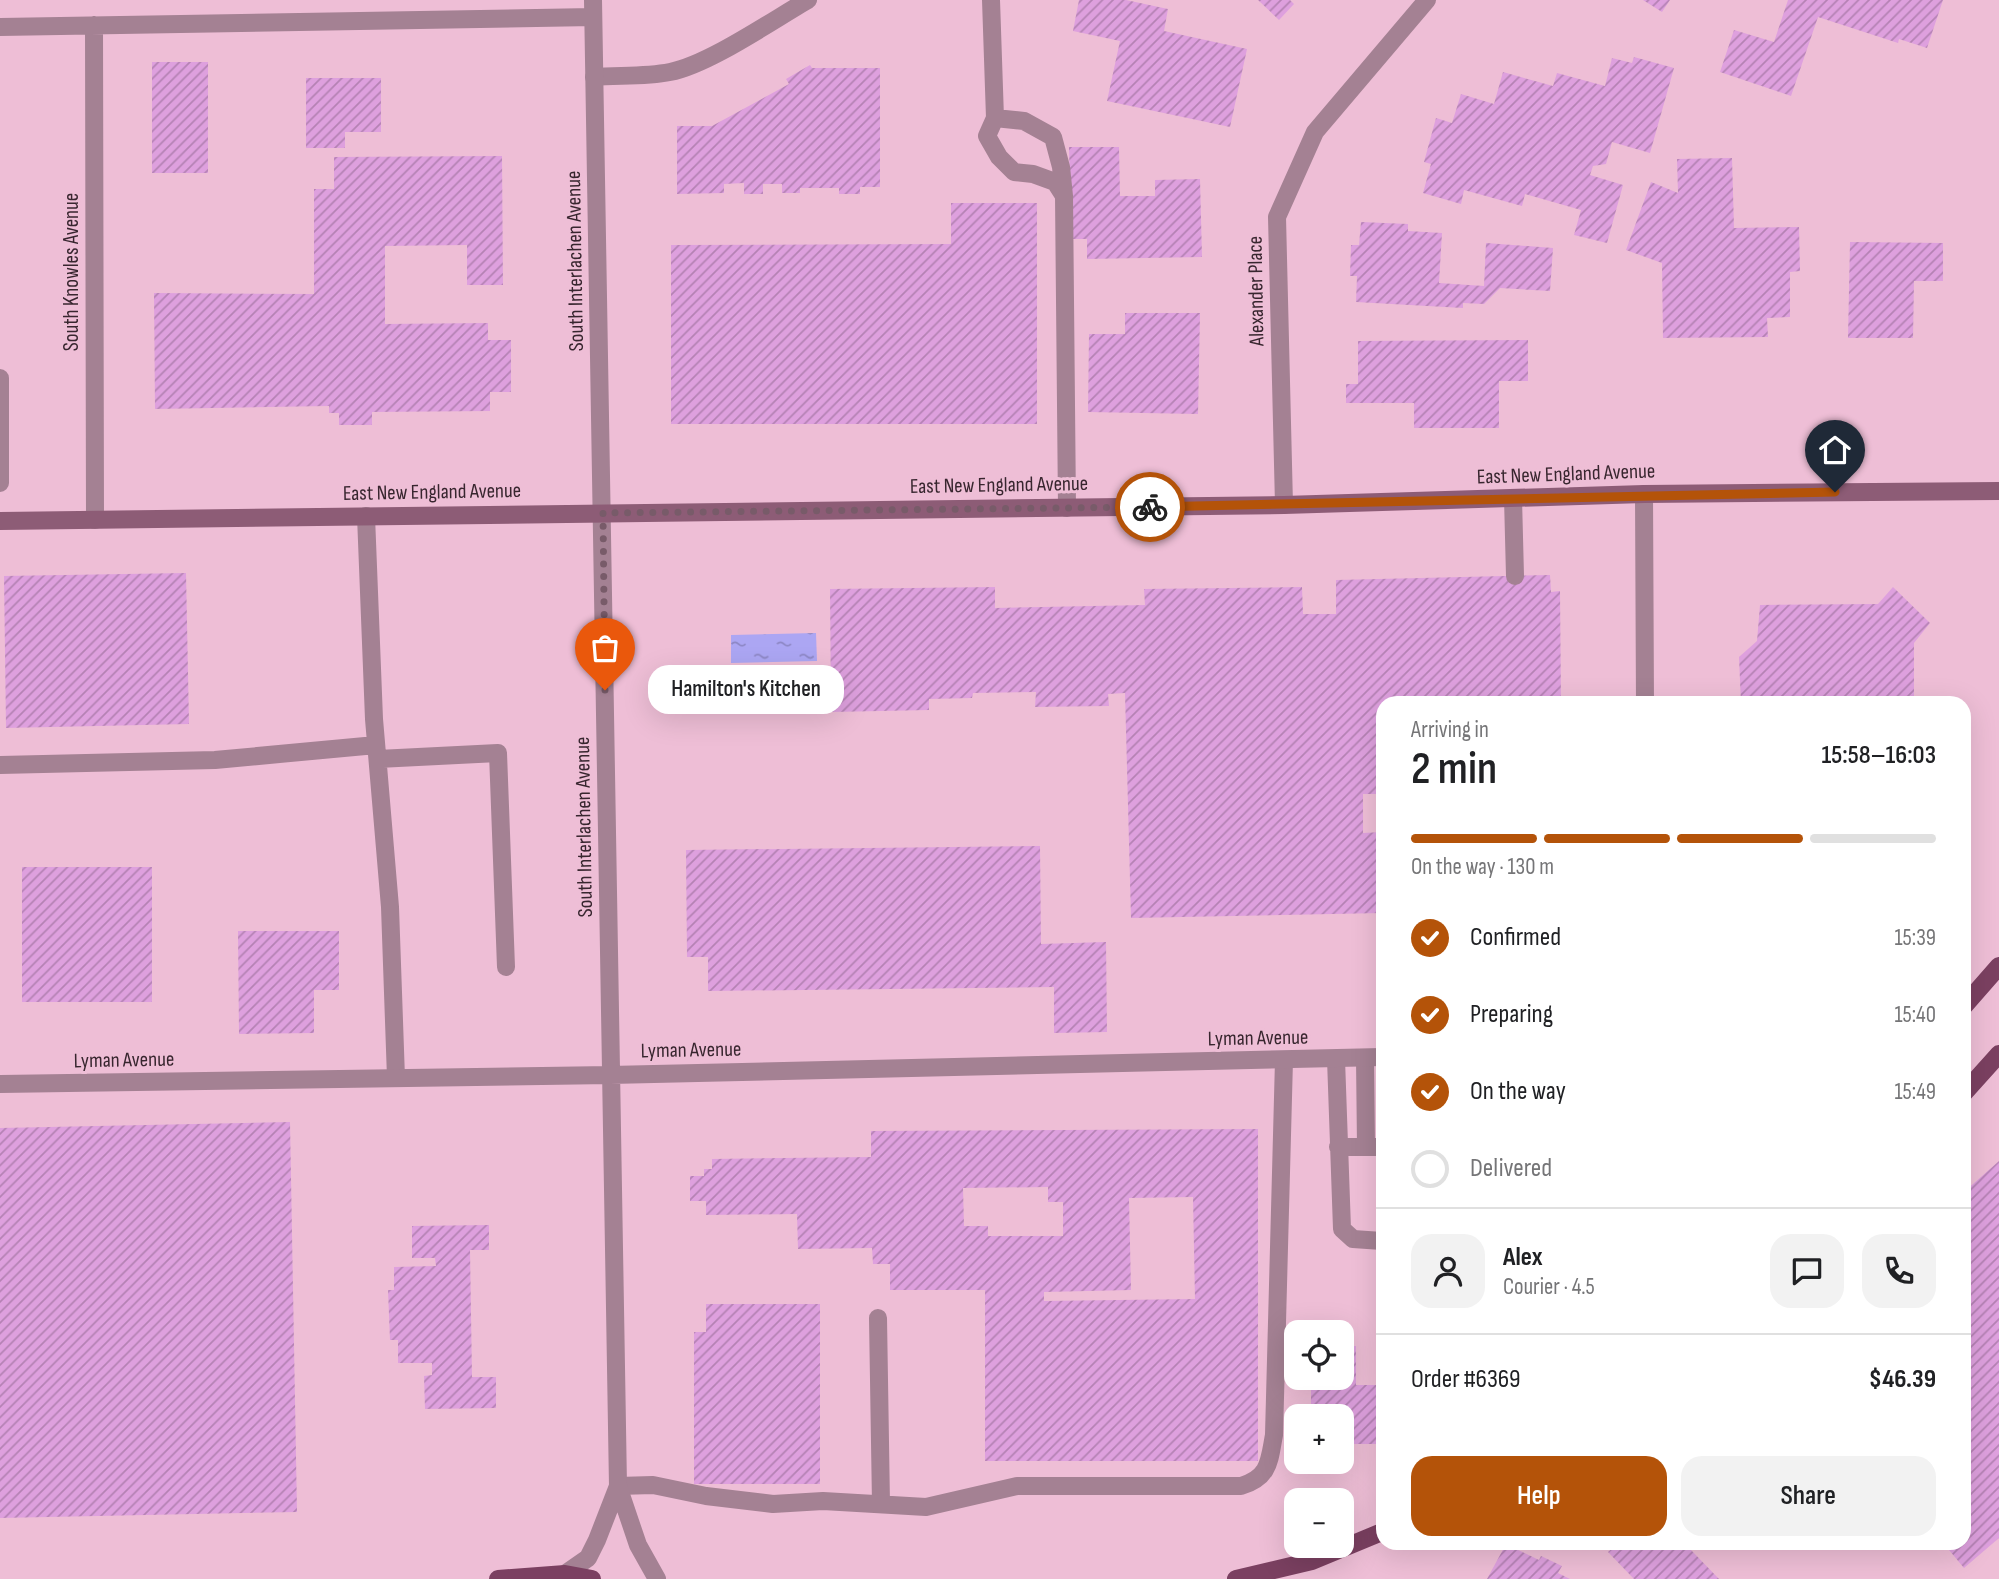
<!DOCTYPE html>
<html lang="en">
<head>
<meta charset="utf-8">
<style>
	:root { --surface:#fff; --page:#f2f2f2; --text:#202124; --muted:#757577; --line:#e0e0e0; --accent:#b45309 }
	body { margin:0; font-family:"Sofia Sans Condensed",sans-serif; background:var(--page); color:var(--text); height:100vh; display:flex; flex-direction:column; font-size:26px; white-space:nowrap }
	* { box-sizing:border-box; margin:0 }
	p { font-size:23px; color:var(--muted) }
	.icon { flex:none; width:38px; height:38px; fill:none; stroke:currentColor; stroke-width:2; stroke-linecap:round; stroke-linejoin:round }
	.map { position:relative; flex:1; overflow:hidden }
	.sheet { position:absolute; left:1376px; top:696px; width:595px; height:854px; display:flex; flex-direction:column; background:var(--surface); border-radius:21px; box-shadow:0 7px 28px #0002 }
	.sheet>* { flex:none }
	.tools { position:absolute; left:1284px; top:1320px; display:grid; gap:14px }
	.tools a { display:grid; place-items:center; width:70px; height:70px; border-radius:14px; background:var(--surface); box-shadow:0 7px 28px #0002; font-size:35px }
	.pin { position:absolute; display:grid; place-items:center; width:60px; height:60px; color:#fff; margin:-72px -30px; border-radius:50% 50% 50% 0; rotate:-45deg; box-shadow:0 0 7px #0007 }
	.pin .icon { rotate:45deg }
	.courier { position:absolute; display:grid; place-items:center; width:70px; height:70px; margin:-35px; border:5px solid #b45309; border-radius:50%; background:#fff; color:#222; box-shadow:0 2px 9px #0007 }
	.bubble { position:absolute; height:49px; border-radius:21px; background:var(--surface); box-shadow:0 7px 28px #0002; font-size:23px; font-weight:600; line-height:49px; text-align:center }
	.overview em { font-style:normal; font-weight:600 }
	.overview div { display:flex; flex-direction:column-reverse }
	.overview { display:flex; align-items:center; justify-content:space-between; height:119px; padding:0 35px }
	h1 { font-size:46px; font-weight:600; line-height:52px }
	.bar { display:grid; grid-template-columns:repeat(4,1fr); gap:10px 7px; align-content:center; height:84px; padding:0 35px }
	.bar i { height:9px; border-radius:5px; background:var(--line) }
	.bar .on { background:var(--accent) }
	.bar p { grid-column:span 4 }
	.line { display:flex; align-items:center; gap:18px; padding:0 35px; border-top:2px solid var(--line) }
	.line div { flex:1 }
	.round { display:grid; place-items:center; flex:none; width:74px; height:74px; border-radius:21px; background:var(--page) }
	ol { padding:0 35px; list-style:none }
	li { display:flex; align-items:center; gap:21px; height:77px }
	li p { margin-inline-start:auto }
	li .icon { padding:7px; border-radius:50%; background:var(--accent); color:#fff; stroke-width:4 }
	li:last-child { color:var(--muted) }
	li i { width:38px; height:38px; border:4px solid var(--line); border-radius:50% }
	.primary-button { display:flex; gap:14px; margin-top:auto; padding:14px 35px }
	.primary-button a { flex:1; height:80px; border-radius:21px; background:var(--accent); color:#fff; font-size:28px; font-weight:600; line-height:80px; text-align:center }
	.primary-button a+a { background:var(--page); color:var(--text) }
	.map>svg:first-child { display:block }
	.water { fill:url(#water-ripples) }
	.building { fill:url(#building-hatch); fill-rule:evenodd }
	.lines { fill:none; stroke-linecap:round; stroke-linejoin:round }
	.lane { stroke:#a48193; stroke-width:18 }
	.street { stroke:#a48193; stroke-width:18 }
	.secondary { stroke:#8d5c76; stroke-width:18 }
	.primary { stroke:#7b4061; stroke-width:18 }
	.done { stroke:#785b69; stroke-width:7; stroke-dasharray:0 12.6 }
	.route { stroke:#b45309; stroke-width:9 }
	.labels { text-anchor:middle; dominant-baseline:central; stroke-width:6; stroke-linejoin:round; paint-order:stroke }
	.street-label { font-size:21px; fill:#38262f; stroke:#eebed6 }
</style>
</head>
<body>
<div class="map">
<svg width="1999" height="1579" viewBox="0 0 1999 1579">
	<defs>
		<pattern id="water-ripples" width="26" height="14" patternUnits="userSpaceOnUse" patternTransform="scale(1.75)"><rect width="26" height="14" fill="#aca6f3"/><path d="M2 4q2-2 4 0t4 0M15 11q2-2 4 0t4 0" fill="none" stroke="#8d87c5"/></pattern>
		<pattern id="building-hatch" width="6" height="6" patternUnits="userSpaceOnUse" patternTransform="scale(1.75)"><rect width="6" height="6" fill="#dea0de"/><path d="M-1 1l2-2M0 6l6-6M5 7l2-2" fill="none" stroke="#b582b4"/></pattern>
	</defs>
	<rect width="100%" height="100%" fill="#eebed6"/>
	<path class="water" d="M816 633 817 661 731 663V635Z"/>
	<path class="building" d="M1079 0H1126L1168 9 1164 31 1247 49 1230 127 1107 101 1120 41 1073 31Z
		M1258 0H1290L1294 4 1279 20Z
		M1643 0H1670L1662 12Z
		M1788 0H1943L1927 48 1899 39 1898 43 1818 17 1791 96 1720 72 1734 30 1774 42Z
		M1634 57 1674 68 1650 153 1612 142 1606 164 1593 166 1590 175 1623 185 1607 243 1574 235 1581 210 1525 194 1522 206 1464 190 1461 204 1423 193 1431 164 1424 162 1436 118 1452 123 1461 94 1494 104 1503 72 1553 86 1557 73 1605 86 1612 58 1632 63Z
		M152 62H208V173H152Z
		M810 65 812 68H880V187H860V194H839V188H800V193H782V184H763V194H744V183L724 184V193L677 194V126H712L789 84 786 79Z
		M306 78H381V132H345V148H306Z
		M1069 147H1119L1120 196H1155V180L1200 179 1202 257 1087 259V239H1071Z
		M502 156 503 285H467V245L385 246V324L488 323V340H511V392H490V411L372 412V425H339V413H329V406L155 409 154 293 314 294V189H334V157Z
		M1732 158 1734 228 1799 227 1800 271 1790 272V317L1767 318 1768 337 1663 338 1662 263 1626 250 1651 182 1678 193 1677 159Z
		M951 203H1037V424H671V245L951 244Z
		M1361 222 1408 224V231L1442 233 1439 283 1484 286 1486 243 1553 248 1550 291 1500 288 1484 304 1463 303V308L1356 302 1357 276H1350L1351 245H1359Z
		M1850 242 1943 243V281H1914L1913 338H1848Z
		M1125 313H1200L1198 414 1088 412 1089 334H1125Z
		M1528 340V381H1499V428H1414V403H1346V384H1358V341Z
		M186 573 189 724 6 728 4 576Z
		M1550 575 1551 592 1560 591 1561 704H1382V794H1363V833L1382 832V913L1131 918 1125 693 1108 694 1109 706 1035 707 1036 692 973 693 972 698 929 699V710L831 712 830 589 995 587V608L1145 605 1144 589 1302 587 1303 614H1336V580Z
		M1893 587 1930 623 1914 643V704H1741L1739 657 1757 641 1760 605 1878 604Z
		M1040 846 1041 944 1106 942 1107 1032 1054 1033V987L708 991V957H687L686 850Z
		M22 867H152V1002H22Z
		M238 931H339V990H314V1033L239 1034Z
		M290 1122 297 1512 0 1518V1128Z
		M1258 1129V1461H985V1290H890V1264H873L872 1248 798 1249 797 1214 706 1215V1201H690V1176H704V1169H712V1159L871 1157V1131ZM1048 1187V1202H1063V1236H988V1226H964L963 1188ZM1193 1197 1195 1299 1044 1301V1292L1131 1290 1129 1198Z
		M1999 1161V1538L1964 1568 1944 1544H1964V1192Z
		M489 1225V1250H470L472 1377H496V1408L425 1409 424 1376 432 1375V1363H398V1340H390L388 1290H394V1267L436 1266 435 1258H412V1226Z
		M706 1304H820V1484H694V1332H706Z
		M1342 1346H1356V1385H1380V1444H1342V1416H1311V1377H1342Z
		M1506 1544 1539 1560 1541 1556 1562 1566 1558 1573 1570 1579H1487Z
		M1617 1544H1698L1691 1550 1719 1579H1634L1608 1552Z"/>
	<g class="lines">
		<path class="lane" d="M991 0 995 118 987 136 999 157 1014 172 1033 174 1055 182 1064 196
			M594 77C619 75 645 77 670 72 708 65 773 20 808 0
			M995 118 1024 121 1053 137 1061 167 1064 196 1067 508
			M1644 494 1645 704
			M1513 498 1515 576
			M366 516 374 719 390 907 396 1078
			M378 759 498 753 506 967
			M0 765 215 760 376 745
			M1365 1058 1366 1147
			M1336 1059 1342 1229 1353 1239 1382 1241
			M1338 1147H1382
			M878 1318 881 1504
			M618 1486 653 1485 706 1496 773 1504 823 1501 926 1507 1017 1486H1241C1270 1477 1269 1461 1274 1435L1284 1060"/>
		<path class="street" d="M593 0 618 1486 638 1545 657 1579
			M94 25 95 520
			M0 27 593 17
			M0 378V483
			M1284 505 1277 217 1315 132 1427 0
			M0 1084 610 1075 1382 1057
			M565 1574 588 1558 597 1540 618 1486"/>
		<path class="secondary" d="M0 521 1284 505 1644 494 1999 491"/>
		<path class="primary" d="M1964 1006 1999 966
			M1964 1093 1999 1054
			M498 1579 565 1574 592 1579
			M1236 1579 1312 1561 1382 1532"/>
	</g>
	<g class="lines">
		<path class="done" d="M605 690 603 513 1150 507"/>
		<path class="route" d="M1150 507C1378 504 1607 495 1835 492"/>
	</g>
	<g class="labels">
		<g class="street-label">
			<text transform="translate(575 261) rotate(-91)">South Interlachen Avenue</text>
			<text transform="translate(71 272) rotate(-90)">South Knowles Avenue</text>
			<text transform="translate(1256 291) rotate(-91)">Alexander Place</text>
			<text transform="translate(1566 474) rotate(-2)">East New England Avenue</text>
			<text transform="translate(999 485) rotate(-1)">East New England Avenue</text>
			<text transform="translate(432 492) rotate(-1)">East New England Avenue</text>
			<text transform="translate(584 827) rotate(-91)">South Interlachen Avenue</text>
			<text transform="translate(1258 1038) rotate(-1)">Lyman Avenue</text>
			<text transform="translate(691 1050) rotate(-1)">Lyman Avenue</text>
			<text transform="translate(124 1060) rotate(-1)">Lyman Avenue</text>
		</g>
	</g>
</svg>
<div class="tools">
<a><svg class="icon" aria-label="locate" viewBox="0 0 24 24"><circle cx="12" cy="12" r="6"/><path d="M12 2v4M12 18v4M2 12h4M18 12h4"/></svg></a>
<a>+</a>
<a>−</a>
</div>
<div class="pin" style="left:605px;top:690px;background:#ea580c"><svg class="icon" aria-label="bag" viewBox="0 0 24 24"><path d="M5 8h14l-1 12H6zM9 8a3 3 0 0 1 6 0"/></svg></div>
<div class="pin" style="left:1835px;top:492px;background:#1f2937"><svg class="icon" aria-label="home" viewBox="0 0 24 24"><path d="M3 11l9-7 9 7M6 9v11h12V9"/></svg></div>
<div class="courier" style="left:1150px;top:507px"><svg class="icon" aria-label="bike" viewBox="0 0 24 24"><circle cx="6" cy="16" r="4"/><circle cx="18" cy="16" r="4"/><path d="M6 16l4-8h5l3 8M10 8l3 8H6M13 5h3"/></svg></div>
<div class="bubble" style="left:648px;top:665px;width:196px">Hamilton's Kitchen</div>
<section class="sheet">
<div class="overview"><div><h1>2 min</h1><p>Arriving in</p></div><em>15:58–16:03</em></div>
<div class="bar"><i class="on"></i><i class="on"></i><i class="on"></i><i></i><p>On the way · 130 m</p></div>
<ol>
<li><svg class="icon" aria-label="check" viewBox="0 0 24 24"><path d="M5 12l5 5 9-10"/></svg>Confirmed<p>15:39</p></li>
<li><svg class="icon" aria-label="check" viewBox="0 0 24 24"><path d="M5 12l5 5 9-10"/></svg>Preparing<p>15:40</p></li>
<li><svg class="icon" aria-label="check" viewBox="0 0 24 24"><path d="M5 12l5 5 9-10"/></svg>On the way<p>15:49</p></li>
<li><i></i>Delivered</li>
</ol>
<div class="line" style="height:126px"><a class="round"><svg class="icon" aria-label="person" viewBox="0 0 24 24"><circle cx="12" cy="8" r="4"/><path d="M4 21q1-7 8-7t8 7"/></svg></a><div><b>Alex</b><p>Courier · 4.5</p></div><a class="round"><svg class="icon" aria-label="chat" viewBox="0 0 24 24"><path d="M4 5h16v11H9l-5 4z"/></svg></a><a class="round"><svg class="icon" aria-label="phone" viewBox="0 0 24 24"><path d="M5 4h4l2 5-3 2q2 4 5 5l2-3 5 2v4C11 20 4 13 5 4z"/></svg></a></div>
<div class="line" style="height:91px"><div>Order #6369</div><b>$46.39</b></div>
<div class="primary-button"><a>Help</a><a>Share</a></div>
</section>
</div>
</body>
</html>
